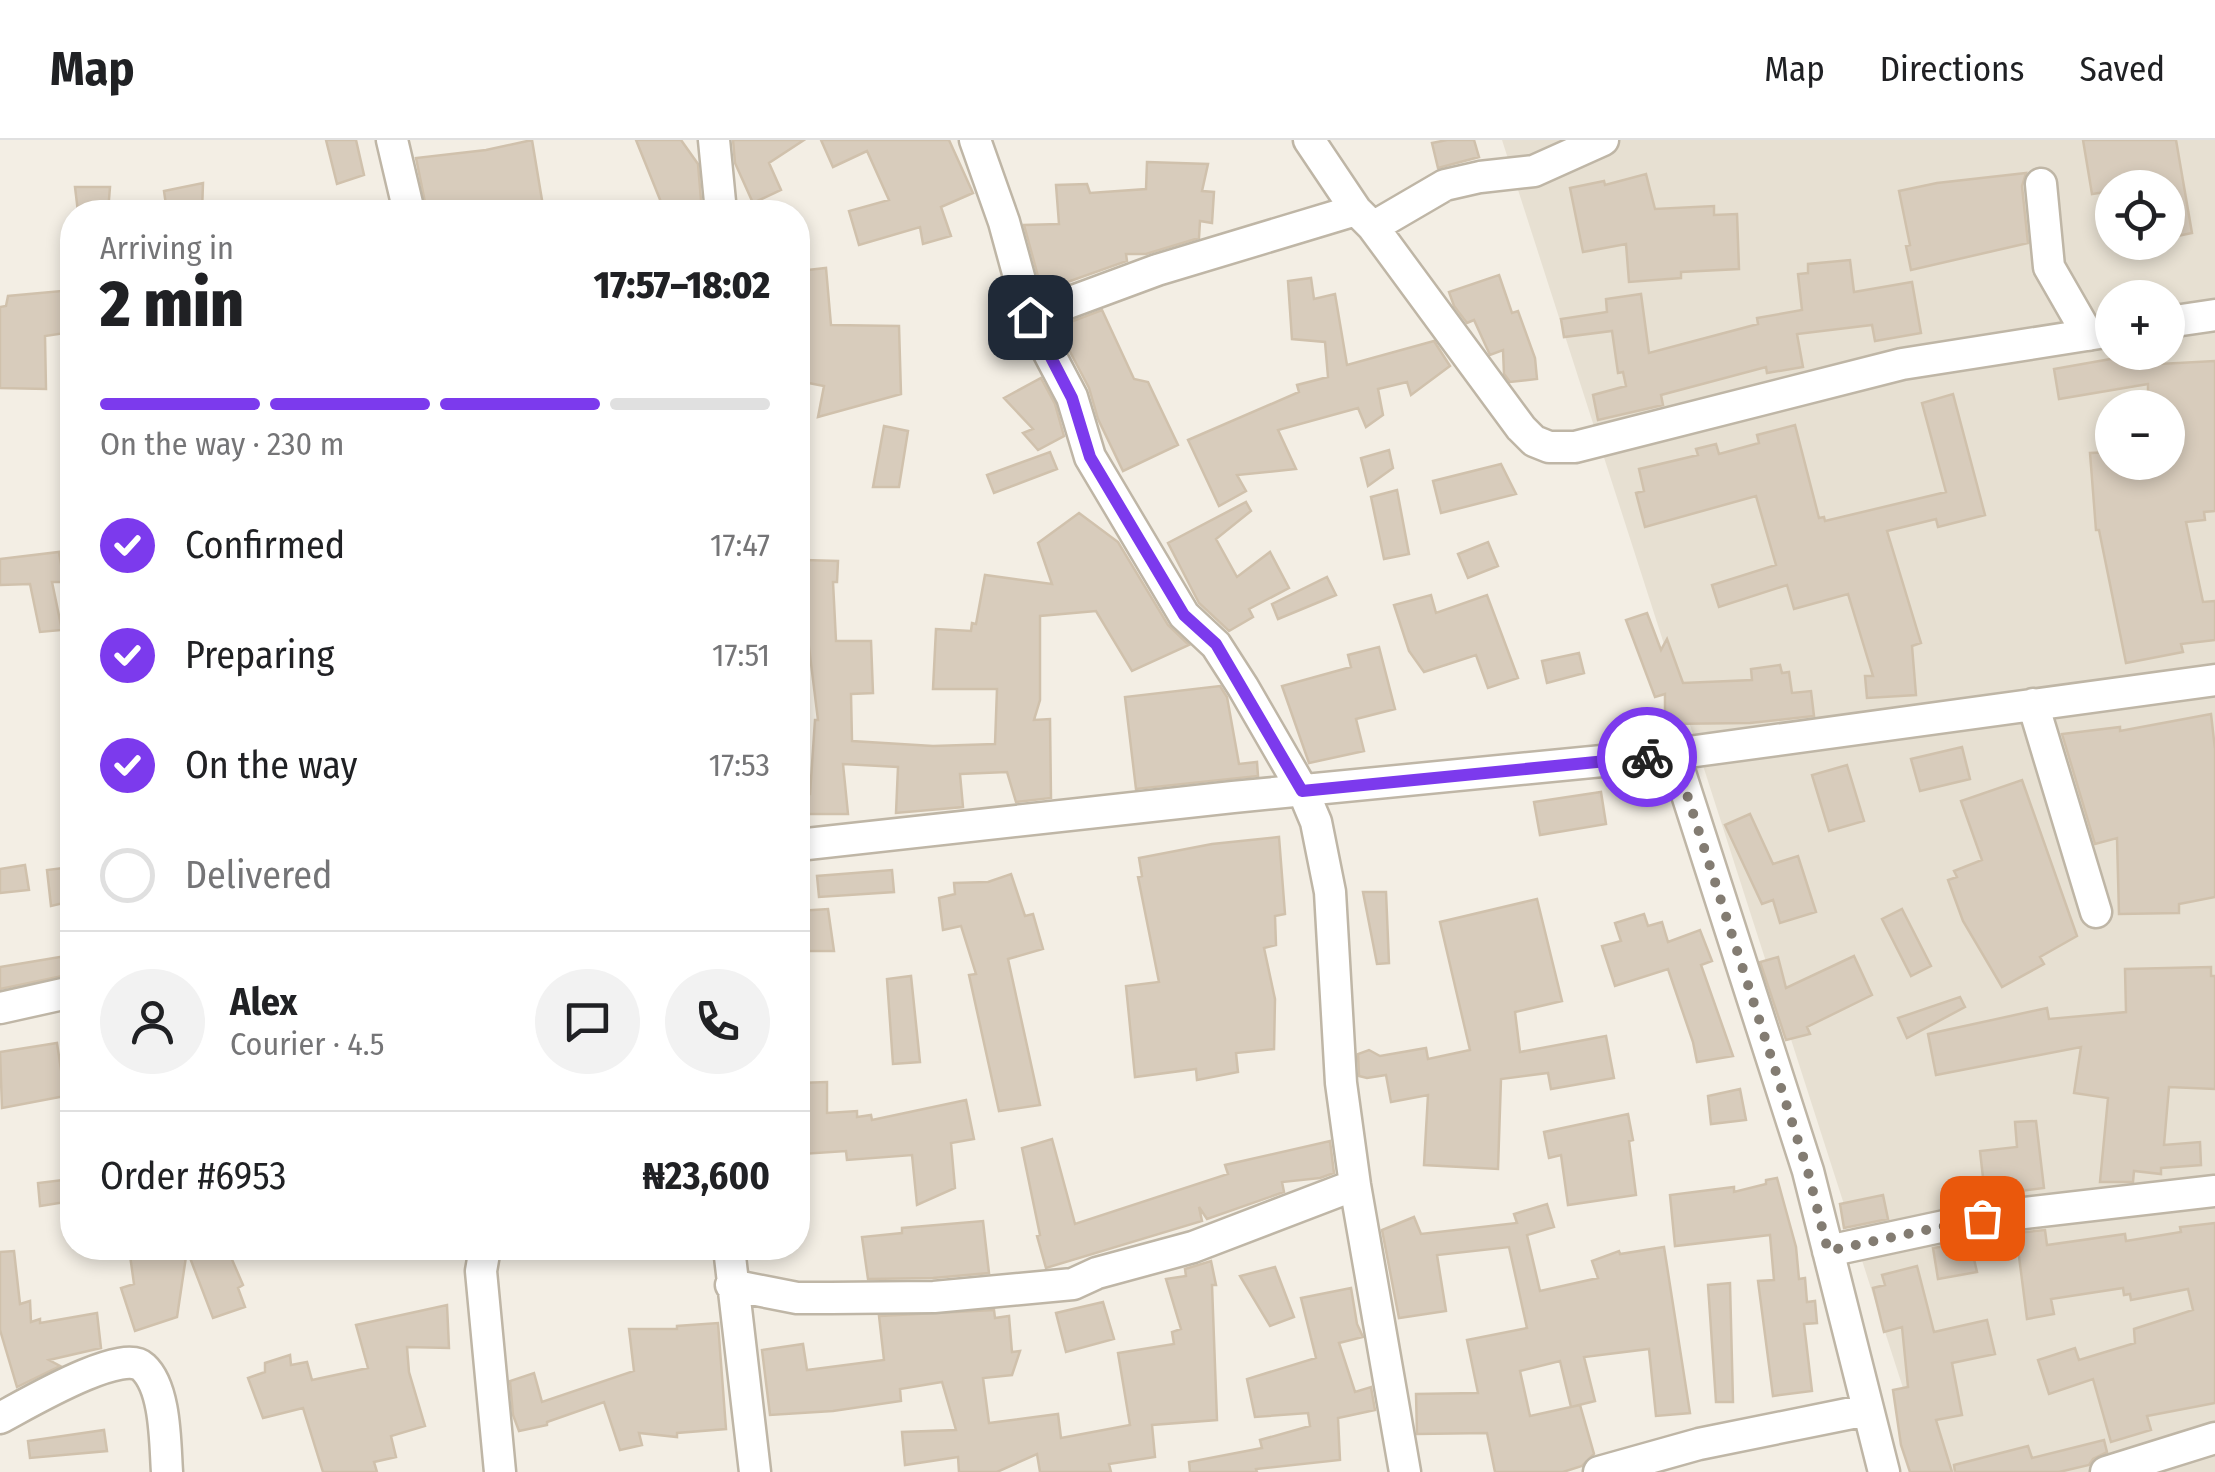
<!DOCTYPE html>
<html lang="en">
<head>
<meta charset="utf-8">
<style>
	:root { --surface:#fff; --page:#f2f2f2; --text:#202124; --muted:#757577; --line:#e0e0e0; --accent:#7c3aed }
	body { margin:0; font-family:"Fira Sans Condensed",sans-serif; background:var(--page); color:var(--text); height:100vh; display:flex; flex-direction:column; font-size:38px; white-space:nowrap }
	* { box-sizing:border-box; margin:0 }
	p { font-size:32px; color:var(--muted) }
	.icon { flex:none; width:55px; height:55px; fill:none; stroke:currentColor; stroke-width:2; stroke-linecap:round; stroke-linejoin:round }
	.map { position:relative; flex:1; overflow:hidden }
	.panel { position:absolute; left:60px; top:60px; width:750px; height:1060px; display:flex; flex-direction:column; background:var(--surface); border-radius:40px; box-shadow:0 5px 15px #0003 }
	.panel>* { flex:none }
	.fabs { position:absolute; left:2095px; top:30px; display:grid; gap:20px }
	.fabs a { display:grid; place-items:center; width:90px; height:90px; border-radius:50%; background:var(--surface); box-shadow:0 5px 15px #0003; font-size:50px }
	.pin { position:absolute; display:grid; place-items:center; width:85px; height:85px; color:#fff; margin:-42px; border-radius:20px; box-shadow:0 5px 15px #0006 }
	.courier { position:absolute; display:grid; place-items:center; width:100px; height:100px; margin:-50px; border:8px solid #7c3aed; border-radius:50%; background:#fff; color:#222; box-shadow:0 2px 12px #0007 }
	.overview em { font-style:normal; font-weight:800 }
	.overview div { display:flex; flex-direction:column-reverse }
	.overview { display:flex; align-items:center; justify-content:space-between; height:170px; padding:0 40px }
	h1 { font-size:65px; font-weight:800; line-height:75px }
	.bar { display:grid; grid-template-columns:repeat(4,1fr); gap:15px 10px; align-content:center; height:120px; padding:0 40px }
	.bar i { height:12px; border-radius:8px; background:var(--line) }
	.bar .active { background:var(--accent) }
	.bar p { grid-column:span 4 }
	.line { display:flex; align-items:center; gap:25px; padding:0 40px; border-top:2px solid var(--line) }
	.line div { flex:1 }
	.round { display:grid; place-items:center; flex:none; width:105px; height:105px; border-radius:52px; background:var(--page) }
	ol { padding:0 40px; list-style:none }
	li { display:flex; align-items:center; gap:30px; height:110px }
	li p { margin-inline-start:auto }
	li .icon { padding:10px; border-radius:50%; background:var(--accent); color:#fff; stroke-width:4 }
	li:last-child { color:var(--muted) }
	li i { width:55px; height:55px; border:5px solid var(--line); border-radius:50% }
	header { display:flex; align-items:center; gap:60px; box-sizing:border-box; height:140px; padding:0 50px; background:var(--surface); border-bottom:2px solid var(--line) }
	header strong { font-size:48px }
	nav { display:flex; gap:55px; margin-inline-start:auto; font-size:35px }
	.map>svg:first-child { display:block }
	.residential { fill:#e7e0d2; fill-rule:evenodd }
	.building { fill:#d8ccbc; stroke:#d0c1ac; stroke-width:2.5 }
	.lines { fill:none; stroke-linecap:round; stroke-linejoin:round }
	.minor-casing { stroke:#bfb6a6; stroke-width:35 }
	.minor { stroke:#fff; stroke-width:30 }
	.done { stroke:#837c72; stroke-width:10; stroke-dasharray:0 18 }
	.route { stroke:#7c3aed; stroke-width:12 }
</style>
</head>
<body>
<header>
<strong>Map</strong>
<nav><a>Map</a><a>Directions</a><a>Saved</a></nav>
</header>
<div class="map">
<svg width="2215" height="1332" viewBox="0 0 2215 1332">
	<rect width="100%" height="100%" fill="#f3eee4"/>
	<path class="residential" d="M1502 0H2215V1332H1930ZM2112 48H2168V102H2112ZM2112 158H2168V212H2112ZM2112 268H2168V322H2112Z"/>
	<path class="building" d="M326 0H356L364 35 337 44Z
		M532 0 544 72H427L416 18 486 10Z
		M636 0H681L698 24 702 72H665Z
		M733 0H804L769 23 781 50 753 63 735 23Z
		M821 0H949L973 53 941 67 951 96 923 104 920 87 859 105 849 71 889 60 867 11 833 27Z
		M1447 0H1474L1479 17 1438 28 1432 3Z
		M2083 0H2176L2192 93 2168 98V48H2112V51L2092 54Z
		M1147 22 1208 24 1202 51 1214 52 1212 83 1200 81 1199 98 1146 114H1126L1127 121 1042 151 1024 85 1059 84 1056 45 1087 44 1090 53 1146 49Z
		M2026 33 2022 46 2028 103 1911 130 1906 106 1910 105 1899 51 1937 43Z
		M1646 34 1655 69 1714 66V75L1737 74 1739 129 1681 132V138L1629 142 1626 104 1583 112 1570 48 1604 41 1605 45Z
		M203 43 202 72H167L164 51Z
		M75 47H110L108 72H78Z
		M1850 120 1854 152 1912 142 1921 193 1875 201 1872 185 1797 194 1803 227 1767 233 1766 227 1661 255 1663 265 1598 280 1593 255 1626 246 1623 232 1618 233 1612 191 1564 197 1561 179 1607 172 1606 159 1641 154 1649 213 1758 184 1757 178 1802 170 1798 134 1808 133V124Z
		M826 128 831 185 899 186 901 254 818 277 824 246 798 241V131Z
		M1499 135 1512 173 1518 171 1535 218 1537 239 1510 242 1504 234 1503 210 1490 215 1474 180 1467 183 1454 166 1449 152Z
		M1311 138 1314 159 1335 154 1347 225 1434 201 1450 226 1411 255 1407 242 1378 249 1383 275 1366 287 1358 268 1278 290 1296 329 1237 335 1246 351 1219 366 1188 300 1299 252 1297 245 1328 237 1325 202 1292 199 1288 141Z
		M72 150V192L45 196 46 249 0 248V167L6 166 8 156Z
		M1102 170 1134 239 1148 242 1178 305 1123 331 1098 279 1089 248 1057 187Z
		M2122 217 2123 226 2215 221V371L2204 372 2205 380 2186 382 2203 462 2215 461V500L2181 504 2183 512 2126 523 2099 390H2096L2090 313 2112 312V322H2168V268H2148V244L2059 259 2054 229Z
		M1041 238 1055 264 1064 296 1038 310 1023 293 1033 289 1004 258Z
		M1953 254 1985 375 1938 387 1936 379 1887 391 1921 503 1912 506 1916 555 1867 558 1865 536H1873L1848 454 1794 469 1787 445 1719 467 1712 445 1776 425 1756 356 1645 387 1636 353 1644 351 1639 329 1698 315 1696 309 1716 304 1719 314 1759 303 1757 295 1795 285 1819 378 1824 377 1825 381 1946 352 1922 263Z
		M884 286 908 291 899 347H873Z
		M1389 310 1393 328 1368 346 1361 318Z
		M1050 312 1057 329 994 353 987 335Z
		M1501 324 1516 354 1441 373 1433 341Z
		M1397 350 1409 414 1384 419 1371 357Z
		M1246 362 1251 371 1216 399 1237 437 1270 412 1289 448 1249 469 1253 477 1229 491 1199 463 1168 403Z
		M1079 373 1118 402 1168 485 1189 505 1132 531 1096 471 1040 476V560L1034 580 1050 579 1051 658 1016 662 1007 632 960 634 963 667 896 673 898 627 843 624 848 674H798V654H810L815 580H818L808 499 798 500V470H803L805 420 838 421 837 442H833L836 501H871L873 553 851 554 852 601 933 606 995 604 997 549H933L936 489 971 491 972 483 976 484 985 435 1052 444 1038 403Z
		M1488 402 1498 426 1468 438 1458 414Z
		M59 412 64 442H52L62 490 40 492 30 444 0 445V419Z
		M1327 437 1336 455 1278 479 1272 464Z
		M1431 455 1436 473 1487 455 1518 538 1488 548 1476 515 1424 532 1409 511 1394 465Z
		M1647 473 1661 510 1667 499 1683 543 1752 540 1751 529 1780 525 1782 533 1789 532 1792 553 1811 551 1814 576 1750 583 1665 584V554L1655 557 1626 480Z
		M1379 507 1395 569 1356 579 1364 611 1309 623 1282 546 1351 527 1348 515Z
		M1579 513 1584 533 1547 543 1542 521Z
		M1220 546 1227 557 1239 624 1257 622 1258 636 1136 649 1125 557Z
		M2211 574 2215 609V757L2179 764V773L2119 774 2117 698 2095 704 2062 594 2120 587V591Z
		M1962 607 1970 639 1920 651 1911 619Z
		M1847 625 1864 681 1829 691 1812 635Z
		M2022 640 2077 796 2040 817 2044 824 2002 847 1963 781 1948 740 1957 737 1954 731 1982 720 1961 661Z
		M1601 652 1606 684 1540 695 1534 662Z
		M1750 674 1773 724 1798 716 1816 772 1780 783 1773 760 1762 764 1725 685Z
		M1279 697 1285 774 1275 776 1276 805 1264 808 1275 859 1274 909 1236 913 1238 932 1197 940 1196 929 1135 937 1126 846 1159 842 1138 737 1142 736 1139 718 1212 704Z
		M25 725 29 750 0 753V729Z
		M72 727V761L51 766 47 730Z
		M892 730 894 752 819 757 817 736Z
		M1011 734 1025 776 1033 774 1043 809 1008 819 1040 965 999 971 969 835 976 834 961 786 943 790 939 758 955 754 954 743 988 742Z
		M1363 752H1386L1389 823 1377 824Z
		M1537 759 1562 861 1515 872 1520 912 1606 896 1614 938 1551 949 1548 933 1501 939 1498 1029 1424 1025 1428 955 1391 962 1386 935 1367 938 1359 936 1358 914 1369 910 1380 916 1426 908 1428 919 1470 910 1440 782Z
		M828 769 834 811H798V771Z
		M1902 769 1931 826 1911 836 1882 779Z
		M1644 774 1648 786 1662 782 1668 802 1700 790 1712 821 1701 825 1733 916 1697 922 1693 902 1668 829 1615 846 1602 806 1621 801 1615 783Z
		M72 815V834L0 849V827Z
		M1854 816 1872 855 1807 887 1810 894 1786 900 1760 822 1778 817 1786 848Z
		M2211 827V836H2215V949L2169 947 2164 1005 2200 1002 2201 1025 2161 1028V1034L2134 1031 2133 1042H2100L2108 958 2074 953 2081 907 1936 935 1928 894 2047 868 2049 879 2126 872 2125 829Z
		M911 836 920 922 893 924 887 839Z
		M1960 857 1965 867 1907 898 1898 878Z
		M57 903 65 956 2 968 0 912Z
		M827 942V973L857 971V977L871 975 872 980 966 960 974 999 951 1003 955 1048 917 1065 912 1015 847 1020 846 1011 802 1014 798 943Z
		M1740 949 1746 980 1711 984 1708 956Z
		M1628 974 1633 1000 1629 1001 1636 1055 1568 1065 1561 1015 1549 1018 1544 992Z
		M2036 981 2044 1048 1985 1055 1980 1011 2017 1007 2015 982Z
		M1052 999 1075 1084 1228 1034 1225 1025 1330 1001 1334 1033 1320 1038 1282 1042 1284 1052 1207 1079 1199 1067 1202 1081 1046 1128 1037 1096 1040 1095 1022 1008Z
		M1777 1038 1796 1107 1799 1139 1805 1138 1807 1162 1815 1161 1817 1183 1804 1184 1812 1251 1773 1256 1758 1141 1774 1140 1770 1095 1675 1106 1670 1055 1734 1047V1052L1766 1044V1040Z
		M72 1039V1061L40 1066 38 1043Z
		M1883 1055 1888 1079 1844 1088 1840 1064Z
		M1547 1064 1554 1087 1527 1095 1540 1151 1598 1138 1592 1121 1619 1111 1620 1114 1664 1107 1690 1273 1656 1276 1649 1209 1584 1217 1595 1261 1571 1267 1560 1221 1520 1231 1530 1276 1580 1265 1594 1314 1582 1326 1563 1332H1495L1487 1293 1417 1294 1416 1254 1478 1253 1467 1200 1527 1188 1509 1107 1437 1115 1446 1171 1399 1178 1382 1090 1414 1077 1421 1094 1517 1083 1514 1074Z
		M983 1081 989 1133 933 1138 868 1139 862 1097 902 1093V1088Z
		M2215 1083V1263L2147 1276 2151 1290 2111 1302 2093 1239 2049 1254 2038 1220 2075 1208 2079 1220 2135 1203 2134 1189 2193 1170 2188 1149 2131 1160 2130 1154 2124 1155 2123 1148 2051 1159 2054 1174 2027 1179 2016 1093 2045 1090 2047 1105 2125 1094 2126 1101 2181 1092 2180 1087Z
		M1970 1102 1977 1132 1938 1139 1933 1108Z
		M129 1108H227L243 1145 238 1148 245 1167 213 1178 187 1110 177 1177 135 1191 121 1148 134 1144Z
		M14 1111 20 1164 30 1161 31 1182 40 1179V1183L97 1173 101 1208 49 1220 60 1226 17 1247 0 1190V1112Z
		M1211 1121 1216 1145H1212L1217 1280 1152 1285 1155 1317 1109 1324 1111 1332H1040L1037 1314 997 1332H959L958 1317 905 1325 902 1292 956 1290 942 1242 900 1249 901 1261 833 1271 770 1275 762 1210 803 1204 807 1230 884 1220 879 1176 994 1170 995 1178 1009 1176 1012 1212 1020 1211 1012 1235 983 1238 989 1283 1058 1274 1061 1298 1130 1285 1118 1213 1174 1204 1172 1192 1181 1189 1166 1139 1186 1136 1185 1129Z
		M1917 1126 1934 1192 1987 1180 1995 1214 1952 1223 1962 1275 1936 1280 1952 1332H1910L1901 1305 1893 1250 1908 1247 1902 1187 1884 1192 1873 1148 1885 1145 1882 1135Z
		M1275 1127 1294 1177 1270 1186 1240 1136Z
		M1730 1143 1733 1262H1716L1708 1145Z
		M1351 1148 1357 1184 1363 1197 1339 1203 1355 1252 1371 1247 1375 1270 1338 1278 1340 1320 1256 1329 1257 1332H1190L1189 1322 1262 1308 1260 1300 1310 1286 1308 1273 1255 1277 1247 1239 1316 1218 1301 1158Z
		M1103 1162 1114 1199 1066 1212 1056 1173Z
		M447 1165 449 1208 407 1207 409 1232 425 1286 391 1296 396 1317 374 1322 377 1332H323L303 1268 263 1278 248 1238 265 1232V1223L290 1215 291 1225 307 1222 312 1240 368 1228 356 1185Z
		M718 1183 726 1289 677 1293V1297L639 1293 642 1305 620 1310 604 1262 547 1282V1285L519 1291 513 1275 510 1241 534 1233 542 1262 634 1231 629 1189H677V1186Z
		M104 1290 107 1311 30 1318 28 1301Z
		M2104 1300 2107 1312 2093 1319 2089 1325 2059 1332H1955L1954 1325 2028 1306 2032 1318Z"/>
	<g class="lines">
		<defs>
			<path id="minor" d="M392 0 409 72
				M714 0 721 72
				M975 0 1004 82 1030 177 1072 257 1090 317 1184 475 1216 505 1243 547 1303 651 1316 682 1330 752 1341 943 1355 1045 1405 1332
				M1309 0 1356 70 1373 87 1521 288 1534 301 1549 307H1575L1902 224 2112 191
				M2041 44 2049 127 2088 195
				M1373 87 1445 45 1480 37 1534 31 1603 0
				M1030 177 1157 130 1356 70
				M2168 182 2215 175
				M2033 564 2096 772
				M1674 614 2215 540
				M798 705 1233 657 1674 614 1808 1031 1884 1332
				M0 868 72 852
				M485 1108 481 1131 500 1332
				M729 1108 755 1332
				M1828 1111 1982 1078 2215 1051
				M731 1145 797 1158H831L934 1157 1073 1144 1097 1133 1193 1107 1355 1045
				M0 1278C25 1265 122 1207 143 1227 166 1248 165 1303 167 1332
				M1599 1332 1699 1304 1867 1270
				M2106 1332 2215 1298"/>
		</defs>
		<use href="#minor" class="minor-casing"/>
		<use href="#minor" class="minor"/>
	</g>
	<g class="lines">
		<path class="done" d="M1647 617 1674 614 1808 1032 1828 1111 1982 1078"/>
		<path class="route" d="M1030 177 1072 258 1090 317 1184 475 1216 504 1302 651 1647 617"/>
	</g>
</svg>
<div class="fabs">
<a><svg class="icon" aria-label="locate" viewBox="0 0 24 24"><circle cx="12" cy="12" r="6"/><path d="M12 2v4M12 18v4M2 12h4M18 12h4"/></svg></a>
<a>+</a>
<a>−</a>
</div>
<div class="pin" style="left:1982px;top:1078px;background:#ea580c"><svg class="icon" aria-label="bag" viewBox="0 0 24 24"><path d="M5 8h14l-1 12H6zM9 8a3 3 0 0 1 6 0"/></svg></div>
<div class="pin" style="left:1030px;top:177px;background:#1f2937"><svg class="icon" aria-label="home" viewBox="0 0 24 24"><path d="M3 11l9-7 9 7M6 9v11h12V9"/></svg></div>
<div class="courier" style="left:1647px;top:617px"><svg class="icon" aria-label="bike" viewBox="0 0 24 24"><circle cx="6" cy="16" r="4"/><circle cx="18" cy="16" r="4"/><path d="M6 16l4-8h5l3 8M10 8l3 8H6M13 5h3"/></svg></div>
<section class="panel">
<div class="overview"><div><h1>2 min</h1><p>Arriving in</p></div><em>17:57–18:02</em></div>
<div class="bar"><i class="active"></i><i class="active"></i><i class="active"></i><i></i><p>On the way · 230 m</p></div>
<ol>
<li><svg class="icon" aria-label="check" viewBox="0 0 24 24"><path d="M5 12l5 5 9-10"/></svg>Confirmed<p>17:47</p></li>
<li><svg class="icon" aria-label="check" viewBox="0 0 24 24"><path d="M5 12l5 5 9-10"/></svg>Preparing<p>17:51</p></li>
<li><svg class="icon" aria-label="check" viewBox="0 0 24 24"><path d="M5 12l5 5 9-10"/></svg>On the way<p>17:53</p></li>
<li><i></i>Delivered</li>
</ol>
<div class="line" style="height:180px"><a class="round"><svg class="icon" aria-label="person" viewBox="0 0 24 24"><circle cx="12" cy="8" r="4"/><path d="M4 21q1-7 8-7t8 7"/></svg></a><div><b>Alex</b><p>Courier · 4.5</p></div><a class="round"><svg class="icon" aria-label="chat" viewBox="0 0 24 24"><path d="M4 5h16v11H9l-5 4z"/></svg></a><a class="round"><svg class="icon" aria-label="phone" viewBox="0 0 24 24"><path d="M5 4h4l2 5-3 2q2 4 5 5l2-3 5 2v4C11 20 4 13 5 4z"/></svg></a></div>
<div class="line" style="height:130px"><div>Order #6953</div><b>₦23,600</b></div>
</section>
</div>
</body>
</html>
